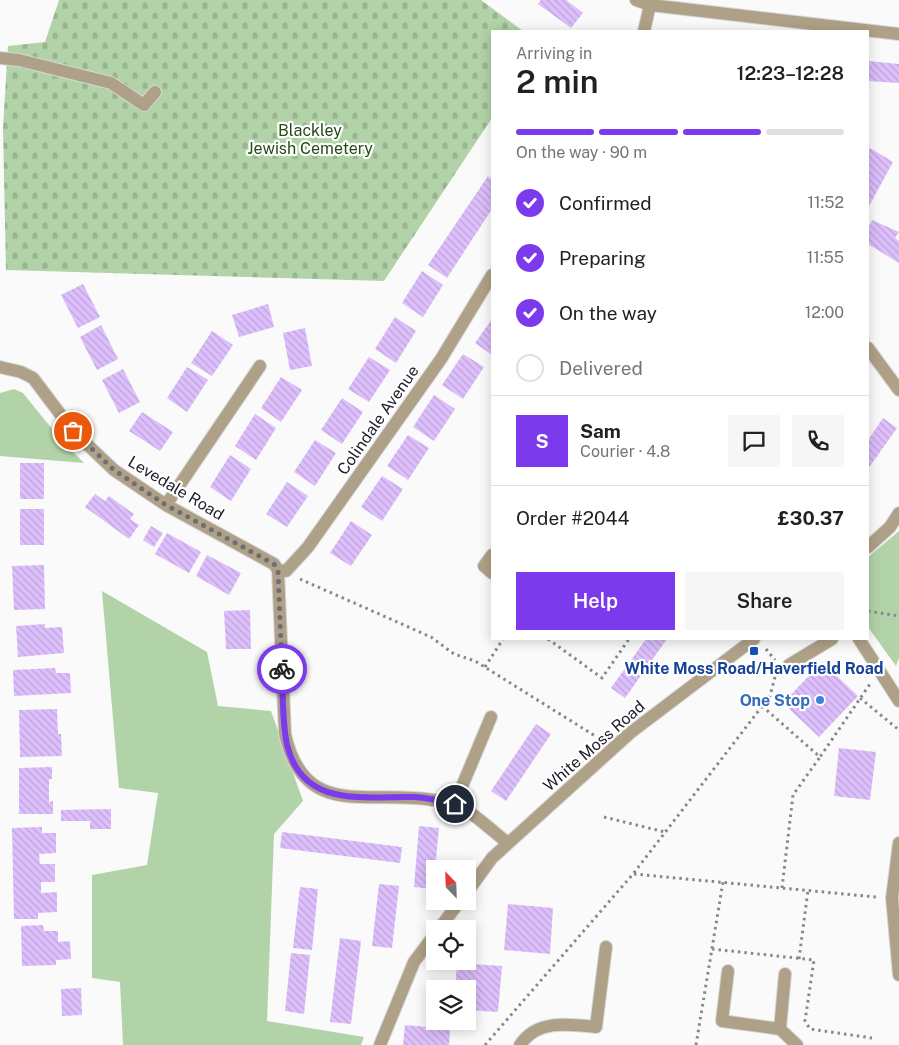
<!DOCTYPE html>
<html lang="en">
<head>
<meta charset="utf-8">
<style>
	:root { --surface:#fff; --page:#f6f6f6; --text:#202124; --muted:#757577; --line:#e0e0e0; --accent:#7c3aed }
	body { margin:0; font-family:"Public Sans",sans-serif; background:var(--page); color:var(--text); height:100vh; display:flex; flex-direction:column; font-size:19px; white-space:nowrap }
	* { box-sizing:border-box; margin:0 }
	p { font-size:16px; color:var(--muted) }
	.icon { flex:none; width:28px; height:28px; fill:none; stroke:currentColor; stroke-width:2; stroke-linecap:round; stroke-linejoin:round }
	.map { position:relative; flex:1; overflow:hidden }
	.side { position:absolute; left:491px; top:30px; width:378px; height:610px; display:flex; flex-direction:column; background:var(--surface); border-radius:0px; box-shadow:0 2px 12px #0003 }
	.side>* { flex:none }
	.needle { width:32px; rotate:337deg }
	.fabs { position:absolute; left:426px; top:860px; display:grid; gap:10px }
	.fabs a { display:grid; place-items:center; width:50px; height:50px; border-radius:0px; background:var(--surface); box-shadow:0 2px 12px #0003; font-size:25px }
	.pin { position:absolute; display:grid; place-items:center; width:42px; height:42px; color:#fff; margin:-21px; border:2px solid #fff; border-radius:50%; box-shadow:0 1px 5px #0007 }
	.courier { position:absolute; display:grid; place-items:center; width:50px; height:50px; margin:-25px; border:4px solid #7c3aed; border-radius:50%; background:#fff; color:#222; box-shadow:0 1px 6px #0007 }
	.head em { font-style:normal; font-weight:600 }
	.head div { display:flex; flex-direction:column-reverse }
	.head { display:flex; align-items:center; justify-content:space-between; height:85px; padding:0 25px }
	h1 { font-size:32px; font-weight:600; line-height:38px }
	.bar { display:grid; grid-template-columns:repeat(4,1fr); gap:8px 5px; align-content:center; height:60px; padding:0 25px }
	.bar i { height:6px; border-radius:4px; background:var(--line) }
	.bar .current { background:var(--accent) }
	.bar p { grid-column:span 4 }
	.line { display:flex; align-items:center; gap:12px; padding:0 25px; border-top:1px solid var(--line) }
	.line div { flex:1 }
	.round { display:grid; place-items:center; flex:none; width:52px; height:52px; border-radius:0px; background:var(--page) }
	ol { padding:0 25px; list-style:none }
	li { display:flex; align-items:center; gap:15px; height:55px }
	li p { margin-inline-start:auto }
	li .icon { padding:5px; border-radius:50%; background:var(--accent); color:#fff; stroke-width:4 }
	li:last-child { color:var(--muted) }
	li i { width:28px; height:28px; border:2px solid var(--line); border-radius:50% }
	.cta { display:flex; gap:10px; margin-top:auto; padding:10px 25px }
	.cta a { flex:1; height:58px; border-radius:0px; background:var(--accent); color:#fff; font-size:20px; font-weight:600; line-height:58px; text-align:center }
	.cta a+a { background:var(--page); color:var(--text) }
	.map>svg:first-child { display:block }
	.green { fill:#b2d3a7 }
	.cemetery { fill:url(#cemetery-stones) }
	.building { fill:url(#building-back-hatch) }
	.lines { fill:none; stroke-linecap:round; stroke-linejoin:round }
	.minor-casing { stroke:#d7d7d9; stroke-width:14 }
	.path { stroke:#88878d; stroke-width:3; stroke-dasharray:2.5 4; stroke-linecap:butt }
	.minor { stroke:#afa187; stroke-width:12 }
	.done { stroke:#6e6c74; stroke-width:5; stroke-dasharray:0 9 }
	.route { stroke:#7c3aed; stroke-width:6 }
	.transit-dot { fill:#1a4fb4; stroke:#fff; stroke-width:2 }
	.shop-dot { fill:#3f7fe0; stroke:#fff; stroke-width:2 }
	.labels { text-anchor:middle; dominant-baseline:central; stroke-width:4.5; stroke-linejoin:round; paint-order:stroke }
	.park-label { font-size:16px; fill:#234b14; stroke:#fff }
	.street-label { font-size:16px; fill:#22202c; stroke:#fff }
	.transit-label { font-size:16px; font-weight:bold; fill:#164399; stroke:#fff }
	.shop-label { font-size:16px; font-weight:bold; fill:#366cbe; stroke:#fff; text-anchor:end }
</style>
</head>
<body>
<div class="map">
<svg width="899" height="1045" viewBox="0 0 899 1045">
	<defs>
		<pattern id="cemetery-stones" width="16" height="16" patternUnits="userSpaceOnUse" patternTransform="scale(1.25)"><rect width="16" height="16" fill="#b2d3a7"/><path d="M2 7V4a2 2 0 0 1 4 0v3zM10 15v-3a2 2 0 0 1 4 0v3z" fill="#99b590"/></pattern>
		<pattern id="building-back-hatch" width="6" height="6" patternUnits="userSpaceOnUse" patternTransform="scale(1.25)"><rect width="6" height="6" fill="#ddbffc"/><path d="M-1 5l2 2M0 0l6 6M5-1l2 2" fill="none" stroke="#bda4d8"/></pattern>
	</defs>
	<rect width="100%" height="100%" fill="#fafafa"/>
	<path class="green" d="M14 389 23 393 57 435 84 463 0 456V393Z
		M899 531V658L896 666 868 627V557Z
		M102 591 207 652 218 706 271 711 303 801 274 834 267 1021 364 1037 361 1045H123L120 982 92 978V875L147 865 158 793 119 788Z"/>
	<path class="cemetery" d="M59 0H481L523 31H492V118L384 281 6 270 3 128 8 46 45 42Z"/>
	<path class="building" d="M541 0H566L583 13 571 28 538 4Z
		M868 61 899 64V83L868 81Z
		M870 148 893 162 868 208V152Z
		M488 176 492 180V209L447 278 428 265Z
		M872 220 899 232 895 238 899 241V263L868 244V229Z
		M422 271 443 285 423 317 402 303Z
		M83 284 100 317 78 328 61 295Z
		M268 304 274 327 239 337 232 315Z
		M395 317 416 331 396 363 375 349Z
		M492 319V355L475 343Z
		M101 325 118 359 97 370 80 337Z
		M305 328 312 366 290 370 283 333Z
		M212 331 233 345 212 376 191 363Z
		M463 354 484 367 463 399 442 385Z
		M369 357 390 370 369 402 348 389Z
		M187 367 208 380 187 412 167 398Z
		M123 369 140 402 119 413 102 380Z
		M281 377 302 390 281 422 261 408Z
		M434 395 455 409 434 441 413 427Z
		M342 398 363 412 342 444 321 430Z
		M142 412 173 432 160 451 129 431Z
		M255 414 276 428 256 460 235 446Z
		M883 418 897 428 868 469V440Z
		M408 435 429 448 408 480 387 466Z
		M315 440 336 453 315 486 294 472Z
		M230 455 251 469 231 501 210 487Z
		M20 463H44V499H20Z
		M382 476 403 489 382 521 361 507Z
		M287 482 308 496 287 527 266 514Z
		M95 494 105 501 109 496 134 514 130 519 139 525 129 539 85 507Z
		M20 509H44V545H20Z
		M351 521 372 535 351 566 330 553Z
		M151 526 163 533 154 547 143 540Z
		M167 533 201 552 189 573 155 554Z
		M207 555 241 573 229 595 196 576Z
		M44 565 45 609 14 610 12 566Z
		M250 610 251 649H226L224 611Z
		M45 624V628L62 627 64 653 18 657 16 626Z
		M646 639H667L625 698 611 688Z
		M822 662 858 696 819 737 783 703Z
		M55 668 56 673H70L71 693 14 696 13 670Z
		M57 709 58 734H61L62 756 20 757 19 710Z
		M536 724 551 734 506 801 491 791Z
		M839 748 876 752 870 800 834 796Z
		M52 767V779H49V802L53 801V814H19V768Z
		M111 809V829H90V821H61V810Z
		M419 826 439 828 433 889 414 887Z
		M42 827V833H56V853L39 854 40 864H55V882H41V893L57 892V912L38 913V919H14L12 828Z
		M282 832 402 847 400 863 280 848Z
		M379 884 399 886 392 948 372 946Z
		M300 887 318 889 312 950 293 948Z
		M508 904 553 908 550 954 504 950Z
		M43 925 44 931H58V942L70 941 71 959 56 960V965L22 966 21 926Z
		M340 938 361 941 351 1024 330 1022Z
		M291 953 310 955 304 1014 285 1011Z
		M457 963 502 966 498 1012 468 1010V989H455Z
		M81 988 82 1015 62 1016 61 989Z
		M405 1025 450 1029 449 1045H403Z"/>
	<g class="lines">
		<defs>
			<path id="minor" d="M636 0 650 5 899 34
				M644 31 650 5
				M0 58 19 60 111 83 144 105 155 92
				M868 348 899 390
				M0 367 21 372 33 378 73 431 114 470 166 505 274 564 278 570 285 734C304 821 369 789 433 800 440 801 450 801 456 804 473 812 492 831 508 843
				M166 505 260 366
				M868 547 890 527 899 513
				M492 555 484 566 492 573
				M278 570 286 571 308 547 441 359 492 275
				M859 639 899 701
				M789 665 832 639
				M455 803 491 717
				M899 843 892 898 899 975
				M468 891 492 858 630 733 754 639
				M439 929 460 901
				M728 971 722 1021 780 1029 797 1045
				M780 1029 785 974
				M380 1045 414 962 435 934
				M520 1045C537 1019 569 1024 596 1027L606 947"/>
		</defs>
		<use href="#minor" class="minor-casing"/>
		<path class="path" d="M300 579 431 637 454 654 475 661 600 739
			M868 611 899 616
			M548 639 602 678 629 639
			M766 649 775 660
			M485 667 503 639
			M860 698 899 730
			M762 706 820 757 870 684
			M604 817 665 832
			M634 874 876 897
			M782 888 793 795 820 757
			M712 949 814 960 805 1021 810 1029 872 1038
			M799 959 808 890
			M485 1045 633 874 770 696 776 673
			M696 1045 723 882"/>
		<use href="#minor" class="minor"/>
	</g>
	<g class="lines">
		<path class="done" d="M73 431 114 470 166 505 274 564 278 570 282 669"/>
		<path class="route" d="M282 669C283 694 282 721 287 745 303 809 364 796 414 797 428 798 442 801 455 804"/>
	</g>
	<rect class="transit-dot" x="749" y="646" width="10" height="10" rx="2.5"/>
	<circle class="shop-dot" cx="820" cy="700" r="5"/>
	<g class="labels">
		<g class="park-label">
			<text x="310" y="130">Blackley<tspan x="310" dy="18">Jewish Cemetery</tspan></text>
		</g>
		<g class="street-label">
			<text transform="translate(378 420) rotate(-55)">Colindale Avenue</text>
			<text transform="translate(176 488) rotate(31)">Levedale Road</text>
			<text transform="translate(594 746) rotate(-41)">White Moss Road</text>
		</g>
		<g class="transit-label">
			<text x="754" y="668">White Moss Road/Haverfield Road</text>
		</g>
		<g class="shop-label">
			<text x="810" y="700">One Stop</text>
		</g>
	</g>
</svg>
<div class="fabs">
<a><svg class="needle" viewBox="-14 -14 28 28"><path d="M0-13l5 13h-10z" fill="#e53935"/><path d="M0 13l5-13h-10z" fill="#757577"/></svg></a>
<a><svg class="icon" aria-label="locate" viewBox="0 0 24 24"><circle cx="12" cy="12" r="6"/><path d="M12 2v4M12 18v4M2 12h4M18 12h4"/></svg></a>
<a><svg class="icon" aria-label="layers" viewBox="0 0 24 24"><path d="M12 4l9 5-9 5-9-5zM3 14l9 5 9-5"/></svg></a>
</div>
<div class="pin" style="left:73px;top:431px;background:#ea580c"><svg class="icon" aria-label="bag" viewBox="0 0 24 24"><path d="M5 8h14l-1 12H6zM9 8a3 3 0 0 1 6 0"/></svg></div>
<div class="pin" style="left:455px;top:804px;background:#1f2937"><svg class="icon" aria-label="home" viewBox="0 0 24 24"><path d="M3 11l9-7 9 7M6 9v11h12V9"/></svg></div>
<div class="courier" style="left:282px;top:669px"><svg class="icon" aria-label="bike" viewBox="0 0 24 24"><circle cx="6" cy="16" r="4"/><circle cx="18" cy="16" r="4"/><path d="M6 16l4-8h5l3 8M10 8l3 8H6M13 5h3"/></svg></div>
<section class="side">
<div class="head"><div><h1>2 min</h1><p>Arriving in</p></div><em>12:23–12:28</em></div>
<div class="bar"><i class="current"></i><i class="current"></i><i class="current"></i><i></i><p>On the way · 90 m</p></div>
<ol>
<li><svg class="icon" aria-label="check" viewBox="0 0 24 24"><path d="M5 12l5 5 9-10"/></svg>Confirmed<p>11:52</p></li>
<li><svg class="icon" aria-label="check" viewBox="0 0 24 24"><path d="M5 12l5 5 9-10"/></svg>Preparing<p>11:55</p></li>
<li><svg class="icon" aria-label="check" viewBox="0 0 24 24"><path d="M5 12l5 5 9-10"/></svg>On the way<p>12:00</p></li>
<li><i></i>Delivered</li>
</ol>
<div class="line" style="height:90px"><b class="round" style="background:var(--accent);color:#fff">S</b><div><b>Sam</b><p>Courier · 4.8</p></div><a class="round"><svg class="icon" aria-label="chat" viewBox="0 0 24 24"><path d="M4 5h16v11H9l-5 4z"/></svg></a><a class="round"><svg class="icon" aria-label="phone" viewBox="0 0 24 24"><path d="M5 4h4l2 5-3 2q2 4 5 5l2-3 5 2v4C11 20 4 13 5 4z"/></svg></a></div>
<div class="line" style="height:65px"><div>Order #2044</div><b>£30.37</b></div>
<div class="cta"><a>Help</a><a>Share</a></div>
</section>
</div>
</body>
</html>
